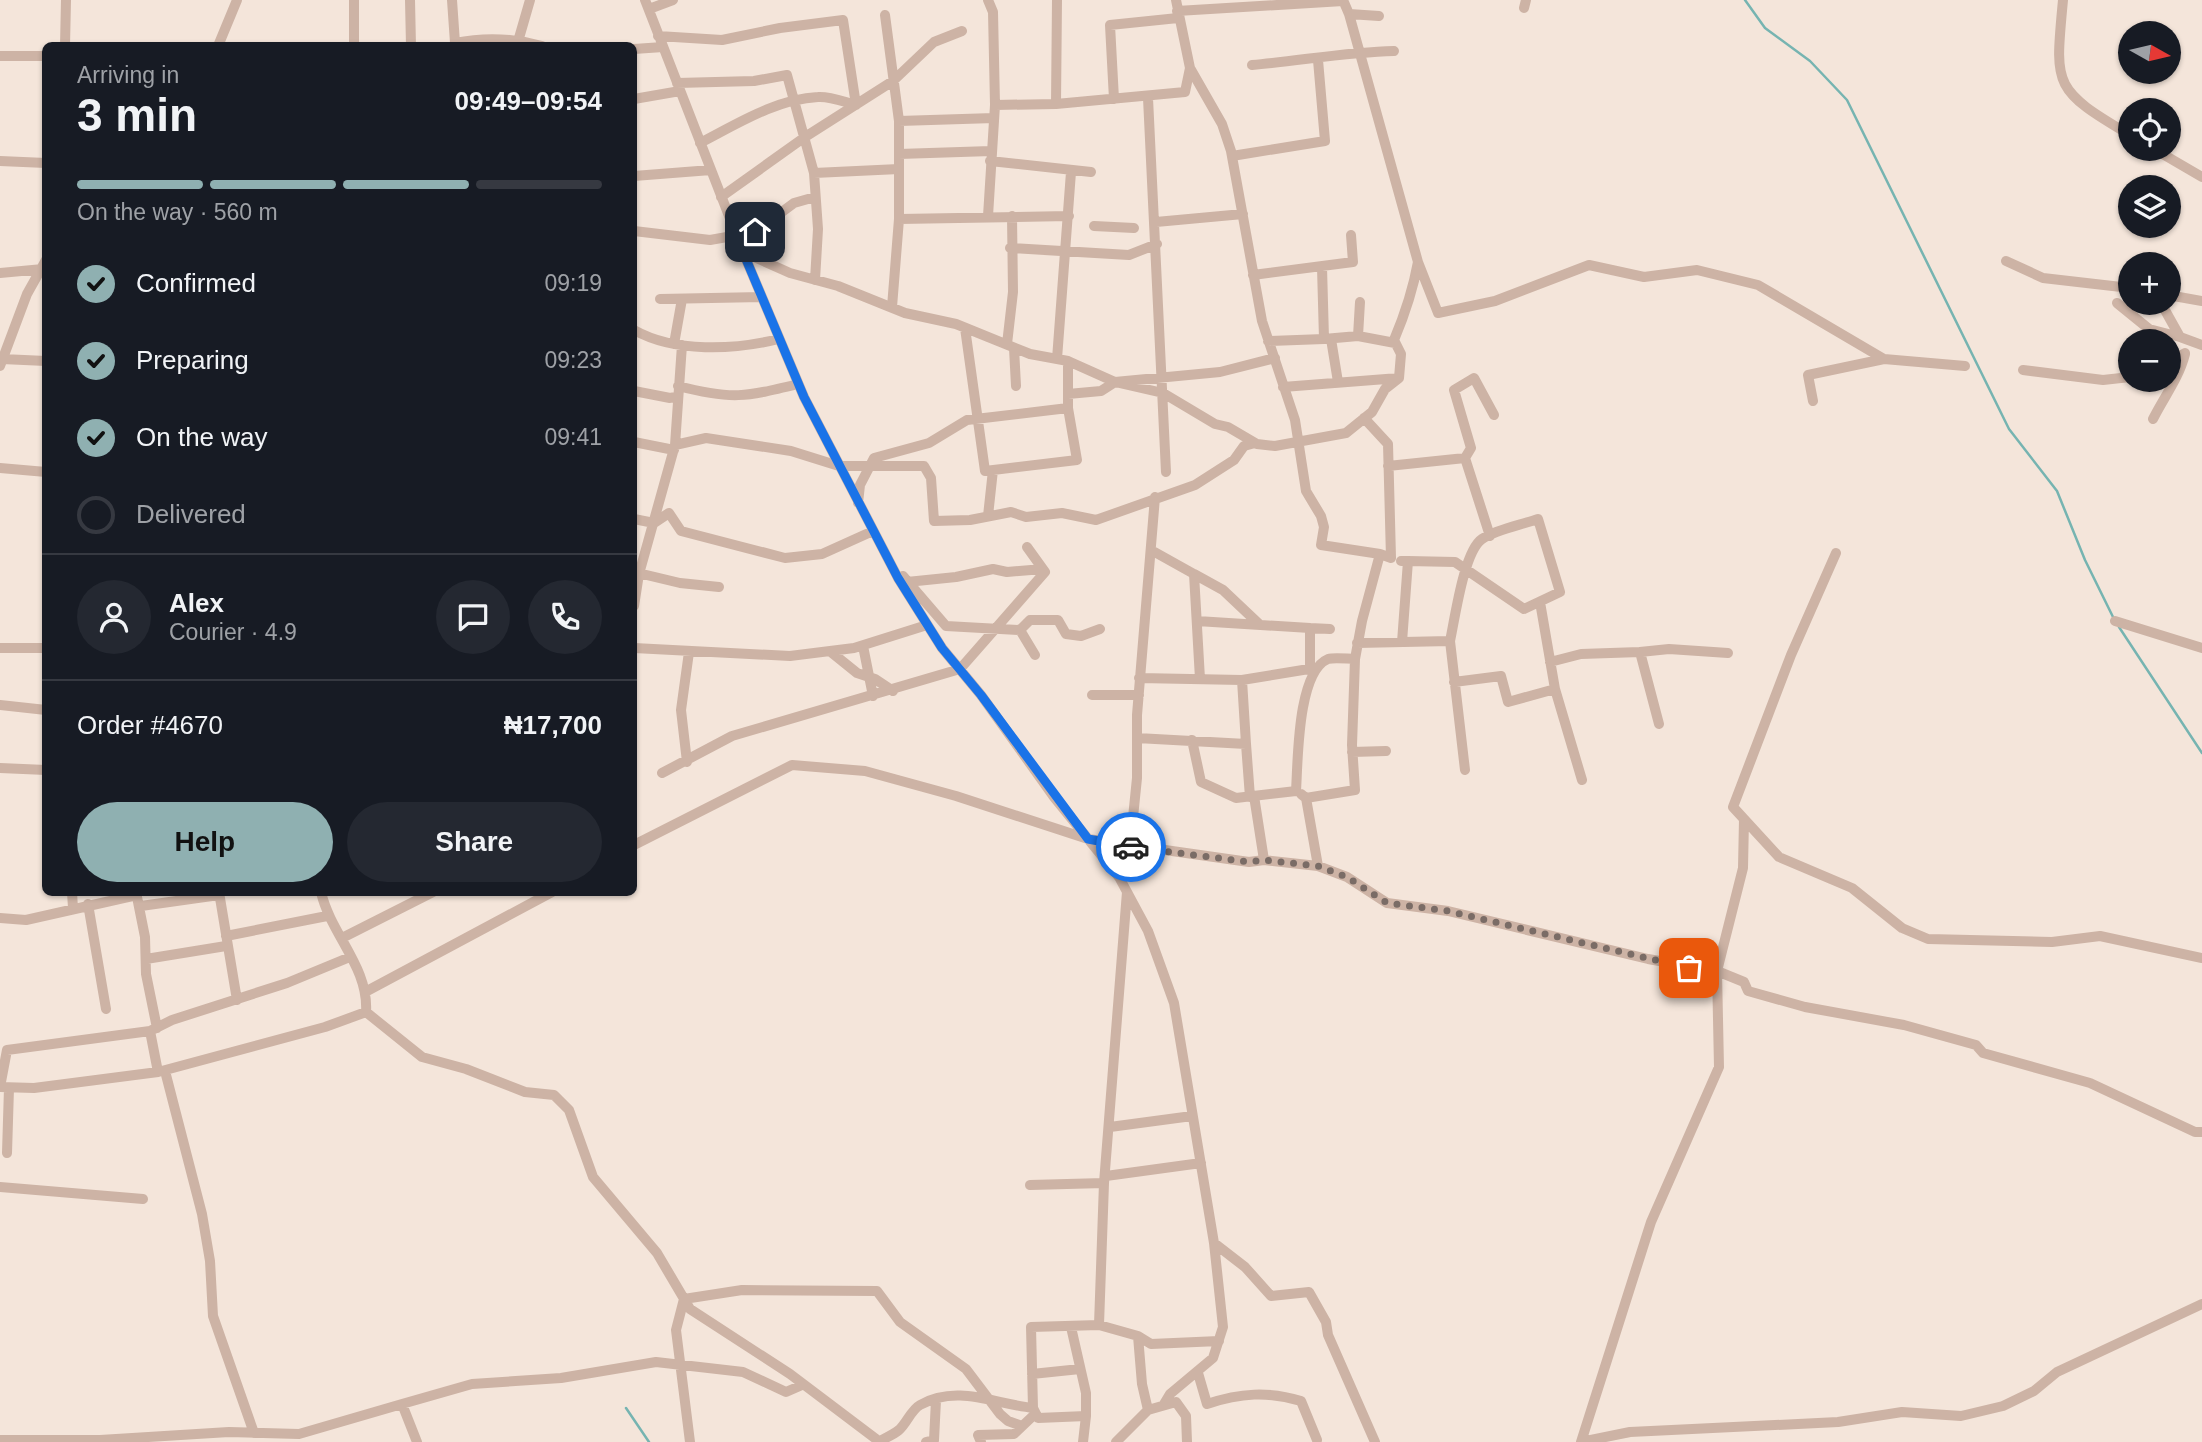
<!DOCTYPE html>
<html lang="en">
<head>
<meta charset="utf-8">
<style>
	:root { --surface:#171b24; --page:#242831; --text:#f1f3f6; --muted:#9ea1a6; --line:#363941; --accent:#8fb0b1 }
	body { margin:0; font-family:Arial,sans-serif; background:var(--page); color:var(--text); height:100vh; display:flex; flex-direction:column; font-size:26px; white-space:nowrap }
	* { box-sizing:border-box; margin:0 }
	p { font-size:23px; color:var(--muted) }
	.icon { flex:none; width:38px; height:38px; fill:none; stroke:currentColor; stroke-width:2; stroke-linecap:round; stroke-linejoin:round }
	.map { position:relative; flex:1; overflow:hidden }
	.details { position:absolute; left:42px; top:42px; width:595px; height:854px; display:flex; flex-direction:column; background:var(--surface); border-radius:10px; box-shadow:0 2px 5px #0004 }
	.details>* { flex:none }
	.needle { width:46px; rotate:98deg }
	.fabs { position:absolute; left:2118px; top:21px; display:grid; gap:14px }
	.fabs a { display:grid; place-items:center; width:63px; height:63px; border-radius:50%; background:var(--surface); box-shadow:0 2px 5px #0004; font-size:35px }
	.pin { position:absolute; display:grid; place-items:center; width:60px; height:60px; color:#fff; margin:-30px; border-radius:14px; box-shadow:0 4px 10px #0006 }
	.courier { position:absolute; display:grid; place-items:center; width:70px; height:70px; margin:-35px; border:5px solid #1a73e8; border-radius:50%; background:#fff; color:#222; box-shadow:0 2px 9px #0007 }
	.headline em { font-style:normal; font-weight:800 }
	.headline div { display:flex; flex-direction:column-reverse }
	.headline { display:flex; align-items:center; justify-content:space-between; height:119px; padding:0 35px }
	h1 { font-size:46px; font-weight:800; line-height:52px }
	.bar { display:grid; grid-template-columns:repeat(4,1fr); gap:10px 7px; align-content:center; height:84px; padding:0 35px }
	.bar i { height:9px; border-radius:5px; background:var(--line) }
	.bar .active { background:var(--accent) }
	.bar p { grid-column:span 4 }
	.line { display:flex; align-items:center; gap:18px; padding:0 35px; border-top:2px solid var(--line) }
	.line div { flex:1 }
	.round { display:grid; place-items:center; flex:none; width:74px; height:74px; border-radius:37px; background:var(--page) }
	ol { padding:0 35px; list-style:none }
	li { display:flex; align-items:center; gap:21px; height:77px }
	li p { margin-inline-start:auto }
	li .icon { padding:7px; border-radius:50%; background:var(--accent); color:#111; stroke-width:4 }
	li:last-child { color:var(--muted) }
	li i { width:38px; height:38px; border:4px solid var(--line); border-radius:50% }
	.cta { display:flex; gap:14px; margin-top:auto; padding:14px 35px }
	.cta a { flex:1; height:80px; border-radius:42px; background:var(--accent); color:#111; font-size:28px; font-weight:800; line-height:80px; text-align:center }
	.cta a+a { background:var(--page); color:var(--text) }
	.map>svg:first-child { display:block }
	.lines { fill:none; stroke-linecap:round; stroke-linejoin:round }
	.stream { stroke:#76b4b1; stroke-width:2.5 }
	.minor { stroke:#cdb3a5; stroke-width:10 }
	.done { stroke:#7a6c66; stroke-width:7; stroke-dasharray:0 12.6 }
	.route { stroke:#1a73e8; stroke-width:9 }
</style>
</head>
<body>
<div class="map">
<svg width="2202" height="1442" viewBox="0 0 2202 1442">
	<rect width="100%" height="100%" fill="#f4e5da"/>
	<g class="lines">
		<path class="stream" d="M1745 0 1765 28 1810 61 1847 100 2009 429 2057 491 2085 560 2114 619
			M2119 627 2202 753
			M626 1408 649 1442"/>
		<path class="minor" d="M354 0V46
			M410 0 411 46
			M452 0 455 43C485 37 513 38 542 46
			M645 0 743 252 804 397 898 578 942 648 981 695 1054 797 1119 877 1148 931 1174 1003 1214 1243 1223 1327 1213 1358 1170 1394 1164 1404
			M988 0 993 12 995 105 988 216
			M1176 0 1190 68 1222 124 1231 151 1262 321 1295 420 1306 491 1321 516 1324 527 1321 545 1380 554
			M2063 0C2055 86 2052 89 2130 135
			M1524 8 1526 0
			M649 9 673 0
			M1177 11 1343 1
			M1349 14 1379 16
			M885 15 899 121V219L892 307
			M658 36 722 40 780 28 843 20 856 105C844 102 830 96 818 97 776 99 737 124 700 143
			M517 45 530 0
			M65 46 66 0
			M218 46 237 0
			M634 49 663 47
			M0 56H46
			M1252 65C1300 61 1346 52 1394 51
			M677 83 754 81 787 75 814 173 818 229 815 280
			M1148 98 1166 472
			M634 99 680 91
			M1114 99 1110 25 1178 18
			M1056 104 1057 0
			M995 105 1056 104 1185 92 1190 68
			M899 121 994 118
			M2154 149 2202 177
			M899 154 991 151
			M1232 156 1325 141 1318 60
			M0 161 46 163
			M990 161 1091 172
			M814 173 899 169
			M634 176 711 170
			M721 197 805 137 893 81 934 42 962 31
			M899 219 1069 216
			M1156 222 1243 214
			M1094 226 1134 228
			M634 231 710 240 755 232 794 203 815 197
			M1010 248 1129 255 1157 244
			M743 252 790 273 838 286 905 313 956 324 1030 354 1068 361 1115 382 1220 372 1275 358
			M2006 261 2043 278 2130 288
			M1418 262 1438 313 1495 301 1589 265 1644 277 1697 270 1758 285 1884 359
			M0 273 43 269
			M1253 275 1353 262 1351 235
			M2168 295 2202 301
			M660 299 762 297
			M2117 303 2149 329 2180 337
			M2161 303 2180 337 2202 345
			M965 328 985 471 1077 460 1068 408
			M634 330C675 353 734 350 779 339
			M1358 336 1395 343
			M1324 339 1358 336 1360 302
			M1331 339 1338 382
			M1268 341 1324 339 1322 267
			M674 344 682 299
			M1007 344 1013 292 1012 216
			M1014 348 1016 386
			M2 359 46 361
			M1057 359 1071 172
			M1068 361V394
			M2168 363 2185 353
			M0 366 27 294 46 260
			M2023 370 2103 380 2130 377
			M678 386C732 400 745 397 798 384
			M1283 387 1399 378
			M634 391 670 398 678 396
			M1813 401 1808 375 1884 359 1965 366
			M2153 419C2164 397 2179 378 2185 354
			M634 442 674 450
			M675 445 706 438 791 451 839 466H924L931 478 934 521 970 520 1011 512 1026 517 1062 513 1096 520 1195 485 1234 460 1244 446 1255 443
			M1465 458 1471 448 1454 390 1474 378 1494 415
			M1388 466 1465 458 1490 536
			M0 468 46 472
			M858 503 860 485 874 458 929 443 967 420 1068 408V394L1101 391 1115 382 1163 393 1215 424 1228 427 1257 444 1275 446 1346 433 1372 412 1385 389 1399 378 1401 354 1394 340C1405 314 1413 290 1418 262L1349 14 1343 0
			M988 516 993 470
			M634 519 654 523 669 513 681 531 785 558 822 554 873 531
			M1151 550 1194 574
			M1836 553 1791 655 1733 807 1779 857 1852 888 1902 928 1928 939 2052 942 2100 936 2202 958
			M1401 561H1408L1402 642
			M1408 561 1455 562 1524 609 1560 592 1538 519C1521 525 1497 529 1482 539 1464 551 1455 618 1450 641
			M634 572 680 583 719 587
			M903 576 946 626 1020 630 1030 620H1058L1066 634 1081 636 1100 629
			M907 582 956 577 993 569 1007 572 1043 569
			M634 606 639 574 675 445 682 345
			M1197 621 1310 628V669
			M2115 621 2202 648
			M1310 628 1330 629
			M1020 630 1035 655
			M1357 643 1450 641 1465 770
			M863 646 873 696
			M0 648H46
			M634 648 790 656 854 648 927 625
			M831 652 857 673 875 679 893 691
			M1640 652 1669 649 1728 653
			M1550 662 1581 654 1640 652 1659 724
			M1139 678 1242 680 1246 744
			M1200 679 1194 574 1223 590 1259 624
			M1242 680 1315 668
			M1454 682 1501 676 1508 702 1555 689 1540 602
			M1555 689 1582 780
			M1092 695H1139
			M0 705 46 710
			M1137 738 1246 744 1250 797
			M1192 740 1201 782 1236 798 1296 791C1298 762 1297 672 1328 659 1335 657 1348 659 1355 659L1362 621 1380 554 1391 558 1388 444 1364 418
			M1352 752 1386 751
			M687 762 681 710 689 652
			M0 768 46 770
			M662 773 732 736 960 669 1045 572 1027 547
			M1301 794 1306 798 1318 866
			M1306 798 1355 790 1352 745 1355 659
			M1744 819 1743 868 1717 971 1719 1067 1651 1222 1581 1442 1630 1432 1838 1422 1902 1412 1961 1416 2003 1406 2034 1391 2057 1372 2202 1304
			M634 845 792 765 865 771 956 796 1088 839 1249 862 1264 860 1254 796
			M1130 847 1137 778V715L1155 497
			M1264 860 1318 866 1347 877 1387 903 1448 911 1648 959 1717 971 1744 982 1748 991 1805 1007 1904 1025 1976 1045 1983 1053 2090 1083 2195 1132H2202
			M72 892 73 908
			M136 892 145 937 146 974 157 1028
			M219 892 237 1000
			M321 892C331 935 369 967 366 1012
			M88 904 106 1009
			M141 906 219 895
			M0 918 26 920 137 895
			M226 936 327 916
			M342 938 433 892
			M350 957 287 983 172 1020 150 1031 7 1050 0 1087 34 1088 158 1072 325 1027 366 1012 422 1057 466 1069 525 1092 554 1095 569 1110 593 1177 657 1253 690 1309 790 1374 880 1442
			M146 959 226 946
			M367 991 552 892
			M150 1031 158 1072
			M165 1071 202 1214 210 1261 213 1316 254 1433
			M1110 1127 1192 1116
			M7 1153 9 1088
			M1106 1176 1201 1163
			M1030 1185 1104 1183
			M0 1187 143 1199
			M1214 1243 1245 1267 1271 1296 1309 1292 1326 1322 1328 1335 1375 1442
			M1099 1325 1104 1183 1127 892
			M1071 1327 1086 1393V1416
			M1138 1336 1151 1344 1219 1341
			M1198 1373 1207 1404C1240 1393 1268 1391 1301 1401L1317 1440
			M1032 1374 1080 1369
			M402 1404 472 1384 561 1378 656 1362 743 1372 786 1392 802 1385
			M0 1440H100L229 1432 299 1434 402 1404 417 1442
			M880 1441C886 1438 894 1434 899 1430 907 1423 911 1410 920 1405 957 1384 995 1404 1033 1408
			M690 1442 676 1330 684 1299 742 1290 877 1291 900 1322 966 1369 1000 1414 1008 1421 1022 1426
			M926 1442 934 1440 936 1400
			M981 1442 978 1435 1014 1434 1035 1414
			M1083 1442 1086 1416 1038 1418 1033 1408 1031 1327 1099 1325 1138 1336 1142 1384 1148 1410
			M1116 1442 1148 1410 1176 1402 1186 1416 1187 1442"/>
	</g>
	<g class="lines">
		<path class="done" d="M1131 847 1249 862 1264 860 1318 866 1347 877 1387 903 1448 911 1689 968"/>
		<path class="route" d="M755 232 738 234 743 252 804 397 898 578 942 648 981 695 1088 839 1131 847"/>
	</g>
</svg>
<div class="fabs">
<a><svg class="needle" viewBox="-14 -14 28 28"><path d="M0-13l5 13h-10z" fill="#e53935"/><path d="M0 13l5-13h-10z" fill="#9ea1a6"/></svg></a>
<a><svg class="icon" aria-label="locate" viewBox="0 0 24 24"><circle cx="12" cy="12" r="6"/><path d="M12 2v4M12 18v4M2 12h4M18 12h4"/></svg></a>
<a><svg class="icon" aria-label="layers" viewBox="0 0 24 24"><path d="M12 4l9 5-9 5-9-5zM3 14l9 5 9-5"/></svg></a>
<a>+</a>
<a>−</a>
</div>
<div class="pin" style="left:1689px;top:968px;background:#ea580c"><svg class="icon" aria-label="bag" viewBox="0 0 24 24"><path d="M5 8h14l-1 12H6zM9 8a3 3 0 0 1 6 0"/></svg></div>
<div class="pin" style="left:755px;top:232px;background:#1f2937"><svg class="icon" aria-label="home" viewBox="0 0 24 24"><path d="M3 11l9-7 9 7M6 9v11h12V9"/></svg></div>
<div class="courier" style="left:1131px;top:847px"><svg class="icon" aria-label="car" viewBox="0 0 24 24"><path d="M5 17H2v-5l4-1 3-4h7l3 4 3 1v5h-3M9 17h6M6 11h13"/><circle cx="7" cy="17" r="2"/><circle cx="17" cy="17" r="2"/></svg></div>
<section class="details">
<div class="headline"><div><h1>3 min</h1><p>Arriving in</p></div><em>09:49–09:54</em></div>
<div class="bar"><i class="active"></i><i class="active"></i><i class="active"></i><i></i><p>On the way · 560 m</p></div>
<ol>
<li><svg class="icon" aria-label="check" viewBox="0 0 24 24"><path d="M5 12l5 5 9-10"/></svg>Confirmed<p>09:19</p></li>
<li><svg class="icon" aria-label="check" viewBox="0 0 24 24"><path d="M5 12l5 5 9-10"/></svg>Preparing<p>09:23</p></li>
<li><svg class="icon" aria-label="check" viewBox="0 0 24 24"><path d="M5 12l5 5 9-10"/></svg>On the way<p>09:41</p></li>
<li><i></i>Delivered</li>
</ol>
<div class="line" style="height:126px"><a class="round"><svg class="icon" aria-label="person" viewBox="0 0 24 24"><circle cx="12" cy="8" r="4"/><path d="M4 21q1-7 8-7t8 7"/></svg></a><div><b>Alex</b><p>Courier · 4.9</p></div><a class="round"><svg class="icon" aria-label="chat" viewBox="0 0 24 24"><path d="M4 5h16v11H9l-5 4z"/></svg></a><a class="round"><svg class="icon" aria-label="phone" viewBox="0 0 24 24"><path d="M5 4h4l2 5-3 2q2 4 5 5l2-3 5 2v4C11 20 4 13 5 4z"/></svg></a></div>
<div class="line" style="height:91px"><div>Order #4670</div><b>₦17,700</b></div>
<div class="cta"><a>Help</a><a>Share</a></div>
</section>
</div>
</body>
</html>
